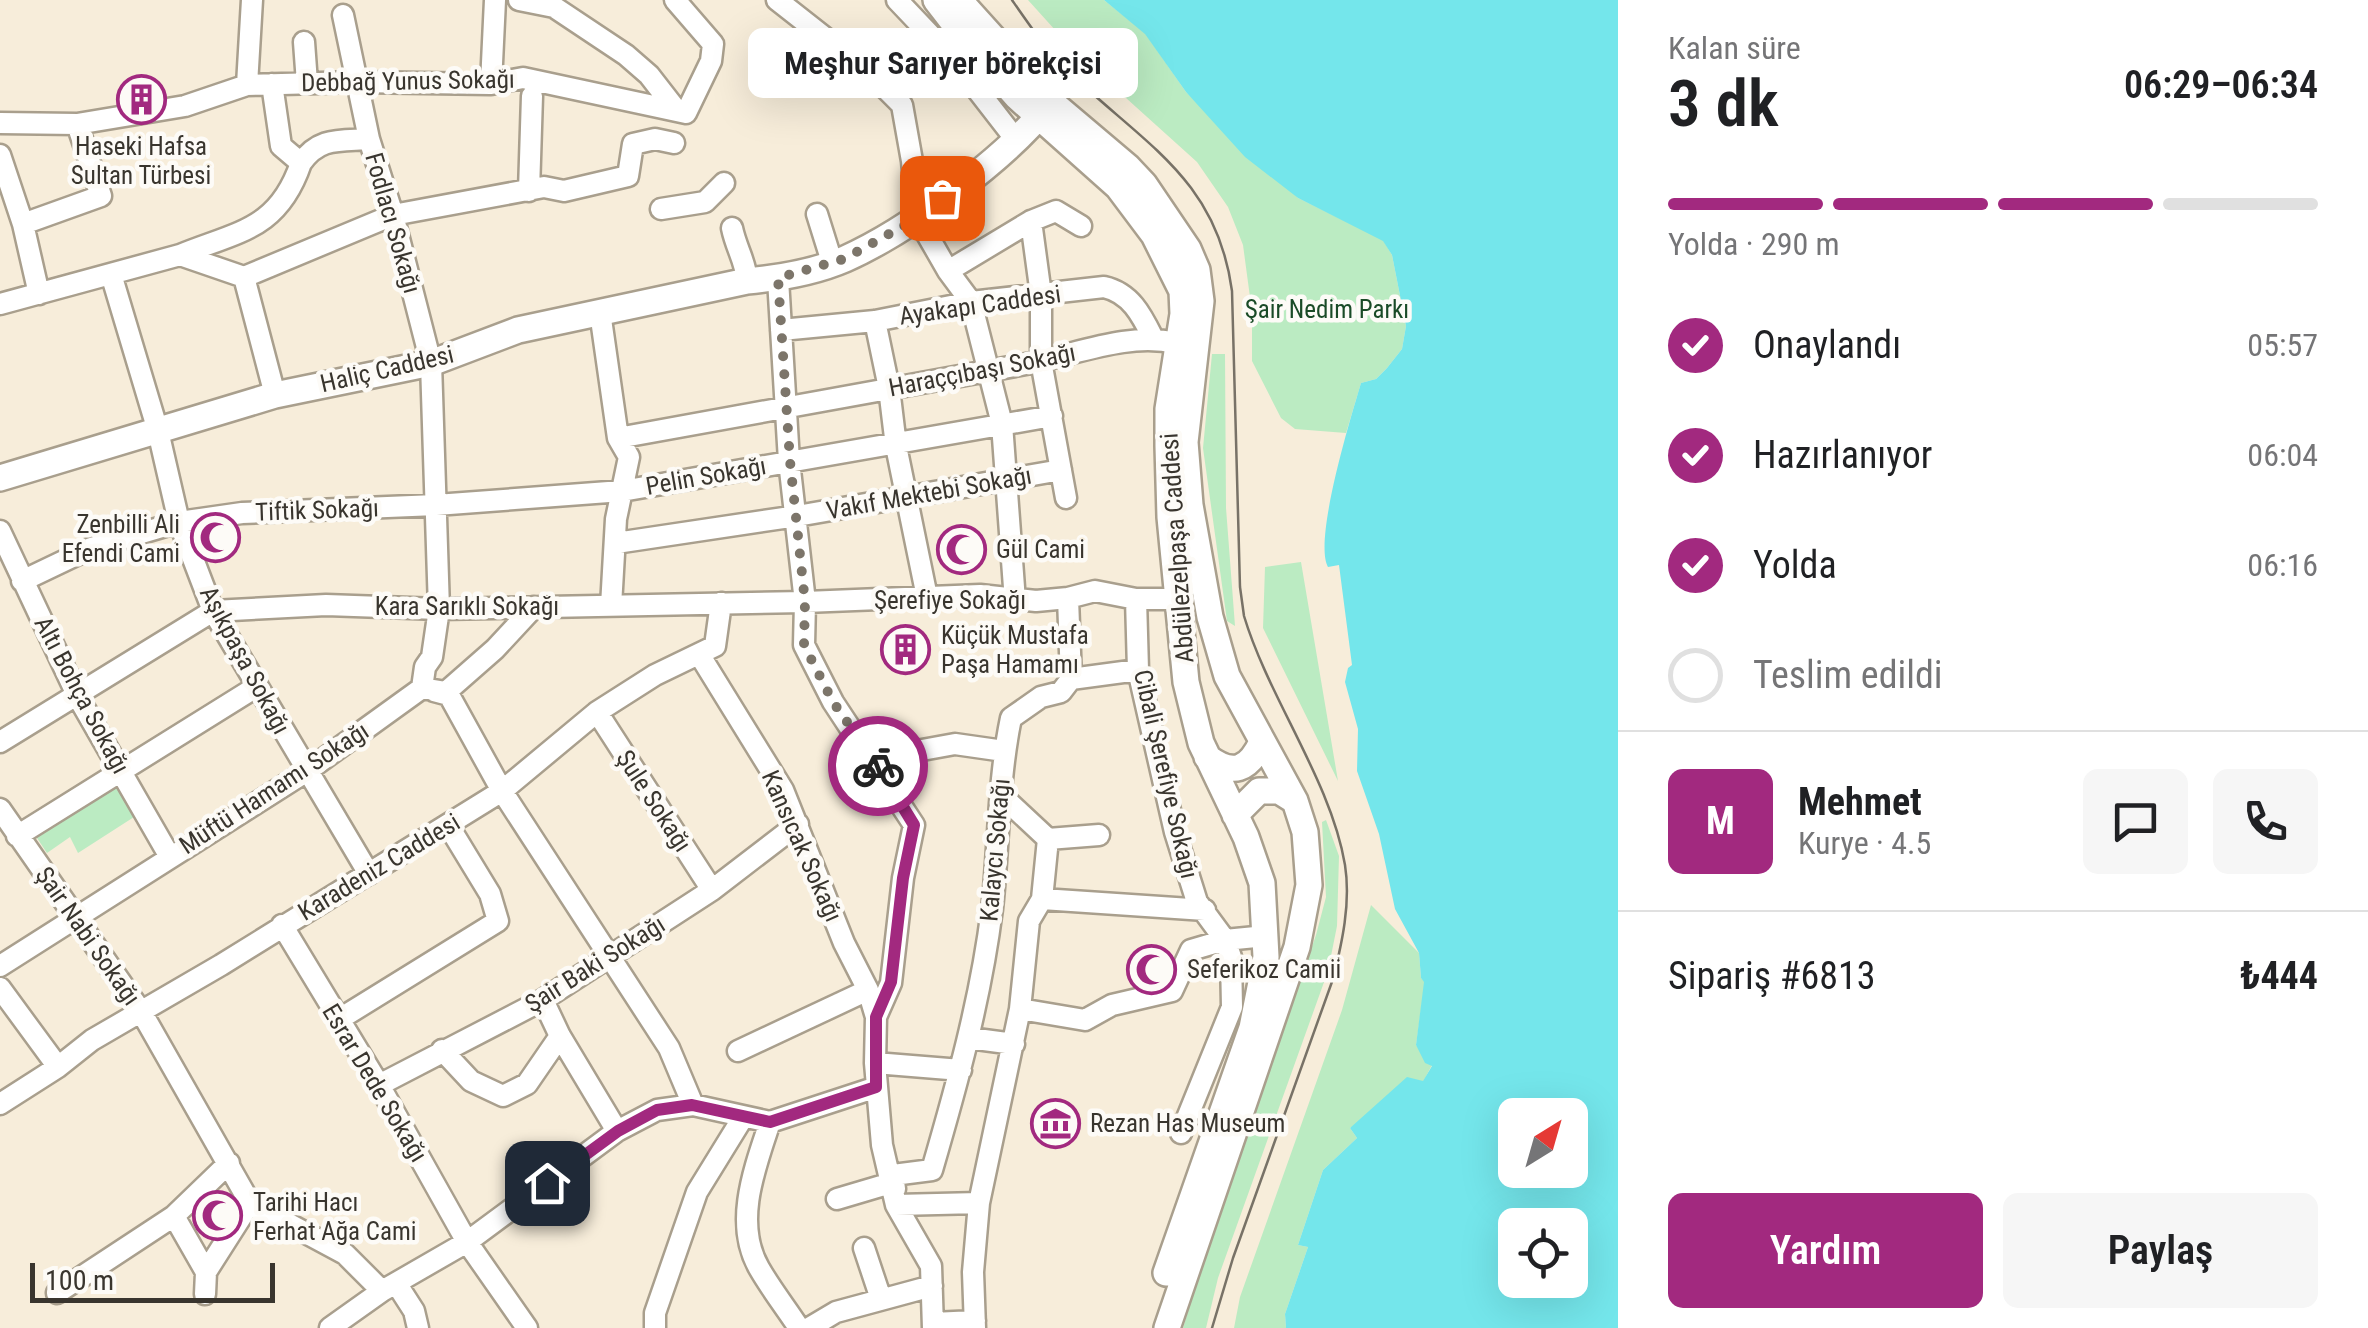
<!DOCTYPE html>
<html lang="tr">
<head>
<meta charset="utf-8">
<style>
	:root { --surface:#fff; --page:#f6f6f6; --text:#202124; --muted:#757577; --line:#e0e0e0; --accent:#a2297f }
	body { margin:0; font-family:"Roboto Condensed",sans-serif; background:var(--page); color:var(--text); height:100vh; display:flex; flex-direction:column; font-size:38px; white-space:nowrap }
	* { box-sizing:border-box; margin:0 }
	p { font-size:32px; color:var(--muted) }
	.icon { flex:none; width:55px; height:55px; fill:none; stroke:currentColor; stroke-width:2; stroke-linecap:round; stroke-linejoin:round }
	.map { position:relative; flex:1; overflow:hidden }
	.panel { display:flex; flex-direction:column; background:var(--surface); width:750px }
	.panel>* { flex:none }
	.needle { width:65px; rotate:37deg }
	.controls { position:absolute; left:1498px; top:1098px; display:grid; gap:20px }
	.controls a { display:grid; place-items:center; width:90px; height:90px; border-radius:15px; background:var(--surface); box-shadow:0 10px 40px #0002; font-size:50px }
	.scale { position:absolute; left:30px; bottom:25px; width:245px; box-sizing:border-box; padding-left:10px; border:5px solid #39352e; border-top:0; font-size:28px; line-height:35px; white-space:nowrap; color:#39352e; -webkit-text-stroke:8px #fdfbf7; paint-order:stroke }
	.pin { position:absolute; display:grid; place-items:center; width:85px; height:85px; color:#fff; margin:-42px; border-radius:20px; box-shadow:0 5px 15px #0006 }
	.courier { position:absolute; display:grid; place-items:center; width:100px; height:100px; margin:-50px; border:8px solid #a2297f; border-radius:50%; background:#fff; color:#222; box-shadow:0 2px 12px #0007 }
	.bubble { position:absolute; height:70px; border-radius:15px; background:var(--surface); box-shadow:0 10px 40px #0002; font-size:32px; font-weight:600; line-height:70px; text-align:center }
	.overview em { font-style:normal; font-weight:600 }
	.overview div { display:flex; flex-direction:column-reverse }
	.overview { display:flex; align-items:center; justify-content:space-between; height:170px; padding:0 50px }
	h1 { font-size:65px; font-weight:600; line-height:75px }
	.bar { display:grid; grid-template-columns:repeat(4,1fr); gap:15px 10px; align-content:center; height:120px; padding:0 50px }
	.bar i { height:12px; border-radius:8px; background:var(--line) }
	.bar .active { background:var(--accent) }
	.bar p { grid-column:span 4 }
	.line { display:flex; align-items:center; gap:25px; padding:0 50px; border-top:2px solid var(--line) }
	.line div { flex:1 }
	.round { display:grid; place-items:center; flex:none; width:105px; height:105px; border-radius:15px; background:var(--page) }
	ol { padding:0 50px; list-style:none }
	li { display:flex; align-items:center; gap:30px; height:110px }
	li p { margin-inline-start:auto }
	li .icon { padding:10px; border-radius:50%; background:var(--accent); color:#fff; stroke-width:4 }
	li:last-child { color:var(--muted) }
	li i { width:55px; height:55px; border:5px solid var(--line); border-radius:50% }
	.cta { display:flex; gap:20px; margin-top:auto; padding:20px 50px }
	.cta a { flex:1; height:115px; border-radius:15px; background:var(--accent); color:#fff; font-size:40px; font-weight:600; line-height:115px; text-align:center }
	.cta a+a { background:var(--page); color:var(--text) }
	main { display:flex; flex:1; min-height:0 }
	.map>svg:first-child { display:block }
	.green { fill:#bbebc2 }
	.water { fill:#74e6eb; fill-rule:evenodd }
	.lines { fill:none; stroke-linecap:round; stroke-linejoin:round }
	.minor-casing { stroke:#a99f8d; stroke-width:25 }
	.major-casing { stroke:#a99f8d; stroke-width:30 }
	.minor { stroke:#fff; stroke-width:20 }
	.major { stroke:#fff; stroke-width:25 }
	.tram { stroke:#787267; stroke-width:2.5 }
	.done { stroke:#7c756a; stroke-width:10; stroke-dasharray:0 18 }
	.route { stroke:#a2297f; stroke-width:12 }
	.labels { text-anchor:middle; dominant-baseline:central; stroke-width:9; stroke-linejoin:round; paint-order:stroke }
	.street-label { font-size:25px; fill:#39352e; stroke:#fdfbf7 }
	.poi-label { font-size:25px; fill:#39352e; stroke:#fdfbf7; text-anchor:start }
	.park-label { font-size:25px; fill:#1a4b27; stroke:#fdfbf7 }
</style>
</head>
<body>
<main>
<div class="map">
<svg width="1618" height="1328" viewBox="0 0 1618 1328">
	<rect width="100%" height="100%" fill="#f7edda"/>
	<path class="green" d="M1028 0H1104L1145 33 1186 92 1298 198 1383 240 1392 255 1406 326 1402 349 1387 368 1376 379 1361 383 1346 433 1295 429 1281 418 1252 361V312L1243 245 1228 207 1197 162 1075 52Z
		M1212 354H1225L1226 508 1235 626 1227 621 1203 448Z
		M1301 562 1338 781 1263 628 1265 567Z
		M112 775 134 817 78 853 70 837 47 853 29 826Z
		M1326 820 1339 856 1337 926 1328 971 1218 1278 1206 1328H1183L1209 1243 1316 935 1326 897 1322 822Z
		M1371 905 1419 953 1421 978 1425 982 1416 1045 1432 1065 1423 1082 1350 1128 1357 1138 1323 1170 1298 1245 1308 1247 1285 1314 1286 1328H1234L1240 1297 1342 1010Z"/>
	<path class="water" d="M1104 0H1618V1328H1286L1285 1314 1308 1247 1298 1245 1323 1170 1357 1138 1350 1128 1407 1077 1423 1081 1432 1066 1425 1063 1416 1045 1424 982 1421 978 1419 953 1395 909 1379 834 1357 771 1358 729 1345 682 1348 668 1352 665 1339 565 1328 567C1313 540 1351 417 1361 383L1376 379 1387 368 1402 349 1406 326 1392 255 1383 241 1298 198 1245 157 1186 92 1145 34ZM1515 1115H1570V1170H1515ZM1515 1225H1570V1280H1515Z"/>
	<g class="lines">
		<defs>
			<path id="minor" d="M519 0 554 7 626 55 649 75 677 111
				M777 0 870 73 902 105 912 161 917 217 948 271 971 302 1002 424 1015 601
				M897 0 955 61 1017 141
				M343 15 369 139 393 215 431 363 439 609 432 657 425 667 422 688
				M304 42 307 83
				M491 84 495 0
				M247 85 252 0
				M0 123 77 124 185 106 247 85 356 82 491 84 523 78 686 113 711 61 713 44 675 0
				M0 155 23 224 39 294
				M301 163C319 137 339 141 369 139
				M529 191 532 96
				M661 209 705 202 724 183
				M817 214 832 262
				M1031 221 1041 295V361L1066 498
				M23 224 101 196 77 124
				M732 228C736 248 746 262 747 281
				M180 255C239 231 278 230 301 163L281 146 272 84
				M948 271 1031 221 1056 211 1081 226
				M111 274 158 431 179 522 213 611 369 874
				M244 277 275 395
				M778 279 789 461 805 602 804 645 833 702 914 825 903 878 891 983 876 1017
				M0 304 180 255 244 277 393 215 544 187 564 191 628 176 633 144 655 139 674 143
				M600 312 618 438 629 457 616 519 611 606
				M875 321 889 388 896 446 927 597
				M781 330 875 321 971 302 1104 287C1131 293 1142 316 1153 338
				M618 438C754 414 890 388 1026 364 1076 355 1126 332 1176 343
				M0 531 78 697 170 857
				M616 543 797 516 1061 470
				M22 581 91 548 179 522 242 513 436 505 622 491 1052 416
				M1136 599 1138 670 1175 832 1197 902 1225 940 1231 957 1232 1007 1181 1133
				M699 654 783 790 844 943 868 990 876 1017 875 1063 882 1145 896 1205 931 1266 933 1328
				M1071 679 1138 670
				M434 691 449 695 502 791 669 1048 693 1105
				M597 712 712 890
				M0 742 213 611 326 605 439 609 805 602 980 595 1036 601 1068 598 1095 591 1136 599H1178
				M879 767 922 750 955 744 1004 751
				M0 809 142 1013 250 1203 345 1254 382 1291
				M17 836 256 687
				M1048 839 1099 835
				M1042 899 1205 910
				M282 925 379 1085 467 1242 527 1328
				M0 966 307 771 422 688 446 692 495 649 534 607
				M0 988 58 1067
				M543 1000 560 1036 617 1131
				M1020 1009 1085 1020 1112 1005 1172 991 1191 950 1225 940 1266 936
				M338 1020 498 921 490 894 448 825
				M969 1038 1014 1044
				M442 1050 471 1081 503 1096 527 1084 560 1036
				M738 1051 868 990
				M875 1063 961 1070
				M379 1085 541 1001 712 890 798 824
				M0 1104 58 1067 92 1040 221 965 502 791 597 712 655 675 715 646 721 603
				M770 1122C755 1167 733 1223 759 1268 771 1289 786 1308 799 1328
				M895 1189 893 1175 932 1170C957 1084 981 998 992 909 999 846 998 780 1011 718L1041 697 1061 692 1071 679 1068 598
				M837 1199 891 1183
				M896 1205 979 1203
				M174 1216 206 1272 205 1294
				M864 1248 881 1299
				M206 1272 250 1203
				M396 1283 414 1311 418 1328
				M57 1293 174 1216 229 1163
				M933 1323 975 1321
				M330 1328 382 1291 467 1242 617 1131 657 1110 693 1105 770 1122 877 1087
				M655 1328V1313L697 1192 742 1119
				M809 1328 836 1312 932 1286
				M975 1328 973 1272 979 1203 1020 1009 1029 921 1042 899 1048 839 1002 796"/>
			<path id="major" d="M936 0 970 44 1017 97 1118 187 1154 235 1182 291 1183 314 1168 409V446L1170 517 1186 682 1201 743 1246 837 1262 883 1266 957 1252 1028 1166 1273
				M959 0 1050 101 1128 167 1144 184 1188 249 1197 270 1201 301 1185 442 1190 505 1210 617 1227 676 1295 801 1305 832 1309 885 1297 947 1167 1328
				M0 478 275 395 431 363 518 330 747 281C780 278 815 272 845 259 906 232 1007 158 1047 106
				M1207 757C1233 776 1248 771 1262 742
				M1235 815 1259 791H1279L1295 801"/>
		</defs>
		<use href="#minor" class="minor-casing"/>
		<use href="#major" class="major-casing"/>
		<use href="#minor" class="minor"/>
		<use href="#major" class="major"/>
		<path class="tram" d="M1012 0C1030 26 1047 51 1070 73 1144 144 1217 179 1232 291L1240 587 1244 616C1269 699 1331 781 1345 865 1351 903 1342 943 1333 979L1233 1258 1212 1328"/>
	</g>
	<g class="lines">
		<path class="done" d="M878 766 833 702 804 645 805 602 790 461 778 278 844 259 918 218 942 198"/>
		<path class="route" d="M547 1183 618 1131 657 1110 692 1105 770 1122 876 1087V1017L891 982 903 878 914 825 878 766"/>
	</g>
	<defs>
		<symbol id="building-ring" viewBox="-11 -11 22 22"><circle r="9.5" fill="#fdfbf7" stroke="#a2297f" stroke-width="1.5"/><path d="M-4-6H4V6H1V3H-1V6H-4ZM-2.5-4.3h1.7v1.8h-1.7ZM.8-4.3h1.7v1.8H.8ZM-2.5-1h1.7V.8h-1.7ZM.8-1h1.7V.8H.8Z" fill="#a2297f"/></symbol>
		<symbol id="mosque-ring" viewBox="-11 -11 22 22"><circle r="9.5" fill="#fdfbf7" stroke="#a2297f" stroke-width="1.5"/><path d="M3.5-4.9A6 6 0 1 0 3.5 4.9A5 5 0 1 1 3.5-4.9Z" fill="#a2297f"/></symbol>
		<symbol id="museum-ring" viewBox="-11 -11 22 22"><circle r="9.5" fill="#fdfbf7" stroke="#a2297f" stroke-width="1.5"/><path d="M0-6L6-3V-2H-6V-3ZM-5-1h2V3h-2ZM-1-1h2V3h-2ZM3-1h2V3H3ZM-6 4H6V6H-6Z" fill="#a2297f"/></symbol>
	</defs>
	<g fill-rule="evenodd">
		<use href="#building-ring" x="114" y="72" width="55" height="55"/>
		<use href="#mosque-ring" x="188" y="510" width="55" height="55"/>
		<use href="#mosque-ring" x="934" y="522" width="55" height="55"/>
		<use href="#building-ring" x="878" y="622" width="55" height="55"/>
		<use href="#mosque-ring" x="1124" y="942" width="55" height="55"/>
		<use href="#museum-ring" x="1028" y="1096" width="55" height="55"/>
		<use href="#mosque-ring" x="190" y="1188" width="55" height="55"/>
	</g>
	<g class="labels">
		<g class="street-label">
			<text transform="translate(408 81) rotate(-1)">Debbağ Yunus Sokağı</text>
			<text transform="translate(393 223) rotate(74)">Fodlacı Sokağı</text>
			<text transform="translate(980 305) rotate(-8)">Ayakapı Caddesi</text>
			<text transform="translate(387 369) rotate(-13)">Haliç Caddesi</text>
			<text transform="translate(982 370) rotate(-11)">Haraççıbaşı Sokağı</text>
			<text transform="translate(706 476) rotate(-10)">Pelin Sokağı</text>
			<text transform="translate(929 493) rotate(-10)">Vakıf Mektebi Sokağı</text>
			<text transform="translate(317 510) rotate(-2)">Tiftik Sokağı</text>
			<text transform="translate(1177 548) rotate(-94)">Abdülezelpaşa Caddesi</text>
			<text x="950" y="600">Şerefiye Sokağı</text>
			<text x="467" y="606">Kara Sarıklı Sokağı</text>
			<text transform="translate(245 660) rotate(62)">Aşıkpaşa Sokağı</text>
			<text transform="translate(82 695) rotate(62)">Altı Bohça Sokağı</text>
			<text transform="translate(1166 774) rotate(77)">Cibali Şerefiye Sokağı</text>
			<text transform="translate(274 788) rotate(-33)">Müftü Hamamı Sokağı</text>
			<text transform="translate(654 801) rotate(57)">Şule Sokağı</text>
			<text transform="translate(802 846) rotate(66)">Kansıcak Sokağı</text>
			<text transform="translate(995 850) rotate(-85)">Kalaycı Sokağı</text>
			<text transform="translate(379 867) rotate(-31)">Karadeniz Caddesi</text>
			<text transform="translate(88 936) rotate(55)">Şair Nabi Sokağı</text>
			<text transform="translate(595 964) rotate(-32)">Şair Baki Sokağı</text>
			<text transform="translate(375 1083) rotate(59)">Esrar Dede Sokağı</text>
		</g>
		<g class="poi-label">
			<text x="141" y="146" text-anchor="middle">Haseki Hafsa<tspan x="141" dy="29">Sultan Türbesi</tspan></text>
			<text x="180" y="524" text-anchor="end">Zenbilli Ali<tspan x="180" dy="29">Efendi Cami</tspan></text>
			<text x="996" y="549">Gül Cami</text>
			<text x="941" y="635">Küçük Mustafa<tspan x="941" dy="29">Paşa Hamamı</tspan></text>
			<text x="1187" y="969">Seferikoz Camii</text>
			<text x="1090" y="1123">Rezan Has Museum</text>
			<text x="253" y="1202">Tarihi Hacı<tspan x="253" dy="29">Ferhat Ağa Cami</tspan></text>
		</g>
		<g class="park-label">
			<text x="1327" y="309">Şair Nedim Parkı</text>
		</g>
	</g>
</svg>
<div class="controls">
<a><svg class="needle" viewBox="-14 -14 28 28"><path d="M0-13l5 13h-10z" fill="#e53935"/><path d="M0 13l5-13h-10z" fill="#757577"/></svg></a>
<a><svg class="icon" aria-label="locate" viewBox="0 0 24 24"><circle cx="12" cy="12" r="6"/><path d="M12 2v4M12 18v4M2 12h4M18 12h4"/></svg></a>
</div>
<div class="scale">100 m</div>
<div class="pin" style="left:942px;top:198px;background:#ea580c"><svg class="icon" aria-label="bag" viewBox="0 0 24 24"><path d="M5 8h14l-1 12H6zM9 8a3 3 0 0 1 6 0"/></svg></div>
<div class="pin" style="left:547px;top:1183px;background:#1f2937"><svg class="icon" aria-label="home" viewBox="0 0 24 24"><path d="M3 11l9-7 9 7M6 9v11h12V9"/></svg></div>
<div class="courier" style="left:878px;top:766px"><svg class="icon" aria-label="bike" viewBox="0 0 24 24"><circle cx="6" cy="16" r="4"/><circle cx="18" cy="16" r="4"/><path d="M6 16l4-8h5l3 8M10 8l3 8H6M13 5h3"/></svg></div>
<div class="bubble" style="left:748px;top:28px;width:390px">Meşhur Sarıyer börekçisi</div>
</div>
<section class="panel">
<div class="overview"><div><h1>3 dk</h1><p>Kalan süre</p></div><em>06:29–06:34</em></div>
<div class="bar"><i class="active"></i><i class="active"></i><i class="active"></i><i></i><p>Yolda · 290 m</p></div>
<ol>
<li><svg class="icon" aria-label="check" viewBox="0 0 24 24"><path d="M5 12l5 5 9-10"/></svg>Onaylandı<p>05:57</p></li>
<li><svg class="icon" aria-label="check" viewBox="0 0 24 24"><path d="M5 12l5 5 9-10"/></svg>Hazırlanıyor<p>06:04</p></li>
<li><svg class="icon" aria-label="check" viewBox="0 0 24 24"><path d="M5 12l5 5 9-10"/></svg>Yolda<p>06:16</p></li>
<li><i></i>Teslim edildi</li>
</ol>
<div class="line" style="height:180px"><b class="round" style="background:var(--accent);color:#fff">M</b><div><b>Mehmet</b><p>Kurye · 4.5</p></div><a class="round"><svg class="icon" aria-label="chat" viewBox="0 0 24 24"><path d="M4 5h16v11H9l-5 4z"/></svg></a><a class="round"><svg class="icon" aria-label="phone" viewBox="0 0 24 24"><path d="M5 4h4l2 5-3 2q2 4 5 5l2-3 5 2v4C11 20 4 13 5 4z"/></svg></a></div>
<div class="line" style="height:130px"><div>Sipariş #6813</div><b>₺444</b></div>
<div class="cta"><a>Yardım</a><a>Paylaş</a></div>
</section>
</main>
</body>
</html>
